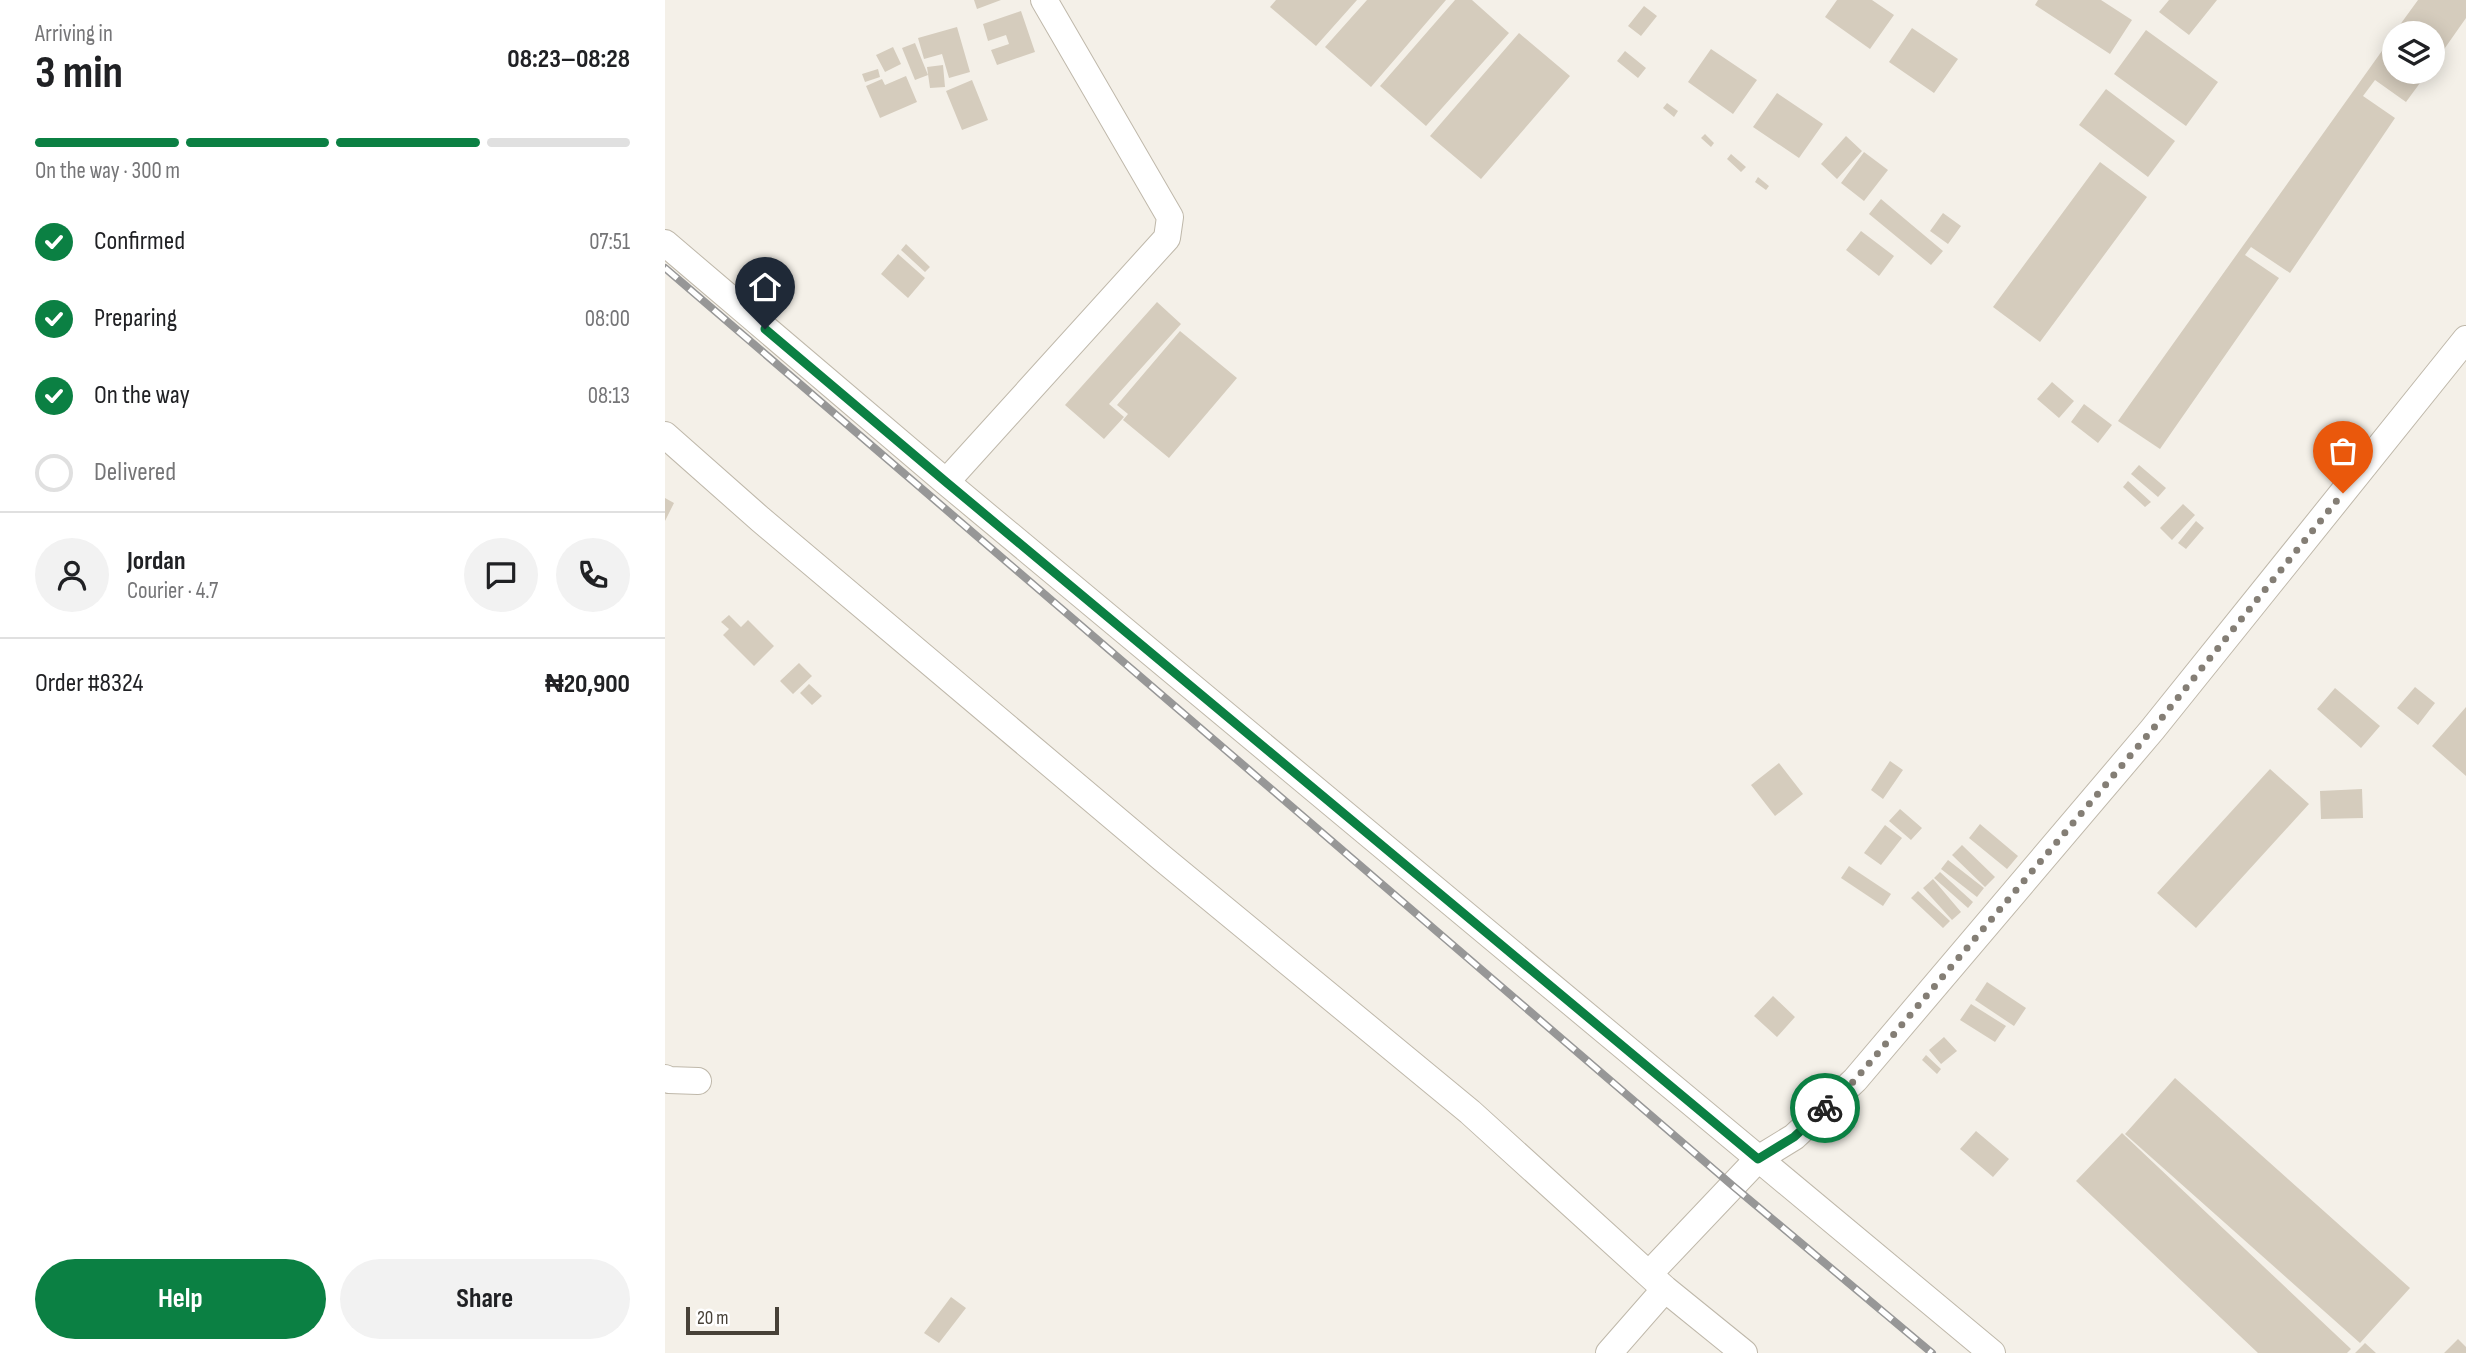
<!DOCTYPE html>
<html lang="en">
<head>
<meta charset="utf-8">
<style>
	:root { --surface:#fff; --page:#f2f2f2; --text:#202124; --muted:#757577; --line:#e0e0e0; --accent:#0b8043 }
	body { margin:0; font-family:"Sofia Sans Condensed",sans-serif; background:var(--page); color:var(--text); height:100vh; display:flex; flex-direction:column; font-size:26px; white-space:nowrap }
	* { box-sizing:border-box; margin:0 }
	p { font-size:23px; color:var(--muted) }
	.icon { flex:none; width:38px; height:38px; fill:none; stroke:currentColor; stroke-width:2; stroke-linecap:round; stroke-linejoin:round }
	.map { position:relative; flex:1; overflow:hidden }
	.drawer { display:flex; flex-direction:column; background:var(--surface); width:665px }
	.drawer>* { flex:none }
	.controls { position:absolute; left:1717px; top:21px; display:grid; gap:14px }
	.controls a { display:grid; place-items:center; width:63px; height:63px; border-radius:50%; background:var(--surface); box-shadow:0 4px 18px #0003; font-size:35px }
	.scale { position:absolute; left:21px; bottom:18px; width:93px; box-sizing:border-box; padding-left:7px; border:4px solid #474137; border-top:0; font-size:19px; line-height:24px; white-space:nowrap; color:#474137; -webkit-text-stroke:5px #fff; paint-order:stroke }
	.pin { position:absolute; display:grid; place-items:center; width:60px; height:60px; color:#fff; margin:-72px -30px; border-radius:50% 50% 50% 0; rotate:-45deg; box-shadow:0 0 7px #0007 }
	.pin .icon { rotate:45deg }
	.courier { position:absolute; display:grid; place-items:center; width:70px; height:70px; margin:-35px; border:5px solid #0b8043; border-radius:50%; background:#fff; color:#222; box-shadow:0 2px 9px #0007 }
	.overview em { font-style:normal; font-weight:700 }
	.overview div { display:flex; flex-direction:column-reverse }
	.overview { display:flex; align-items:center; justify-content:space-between; height:119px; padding:0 35px }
	h1 { font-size:46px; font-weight:700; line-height:52px }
	.bar { display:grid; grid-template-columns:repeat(4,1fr); gap:10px 7px; align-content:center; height:84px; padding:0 35px }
	.bar i { height:9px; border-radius:5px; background:var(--line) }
	.bar .selected { background:var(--accent) }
	.bar p { grid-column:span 4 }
	.line { display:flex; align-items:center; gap:18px; padding:0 35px; border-top:2px solid var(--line) }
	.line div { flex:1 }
	.round { display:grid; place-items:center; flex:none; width:74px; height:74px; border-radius:37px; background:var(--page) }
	ol { padding:0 35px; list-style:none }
	li { display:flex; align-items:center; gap:21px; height:77px }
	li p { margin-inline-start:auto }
	li .icon { padding:7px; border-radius:50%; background:var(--accent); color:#fff; stroke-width:4 }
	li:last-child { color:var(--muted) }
	li i { width:38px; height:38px; border:4px solid var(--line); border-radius:50% }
	.cta { display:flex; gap:14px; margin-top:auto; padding:14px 35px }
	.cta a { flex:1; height:80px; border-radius:42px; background:var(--accent); color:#fff; font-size:28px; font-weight:700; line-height:80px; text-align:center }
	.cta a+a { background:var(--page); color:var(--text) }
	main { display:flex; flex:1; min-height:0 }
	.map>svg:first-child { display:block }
	.building { fill:#d5ccbd }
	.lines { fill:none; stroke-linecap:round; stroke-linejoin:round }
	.street-casing { stroke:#bfb8aa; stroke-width:28 }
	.street { stroke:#fff; stroke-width:26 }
	.rail-casing { stroke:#979797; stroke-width:8 }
	.rail { stroke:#fff; stroke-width:5; stroke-dasharray:16; stroke-linecap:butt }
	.done { stroke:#847e75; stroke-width:7; stroke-dasharray:0 12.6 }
	.route { stroke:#0b8043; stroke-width:9 }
</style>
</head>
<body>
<main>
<section class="drawer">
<div class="overview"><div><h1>3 min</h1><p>Arriving in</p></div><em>08:23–08:28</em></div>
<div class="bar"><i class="selected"></i><i class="selected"></i><i class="selected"></i><i></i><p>On the way · 300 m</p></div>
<ol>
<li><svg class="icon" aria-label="check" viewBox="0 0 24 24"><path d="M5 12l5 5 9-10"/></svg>Confirmed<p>07:51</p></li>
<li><svg class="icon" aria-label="check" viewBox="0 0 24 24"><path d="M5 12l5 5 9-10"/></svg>Preparing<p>08:00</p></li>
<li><svg class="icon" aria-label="check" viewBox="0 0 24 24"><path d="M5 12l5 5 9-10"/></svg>On the way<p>08:13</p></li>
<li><i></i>Delivered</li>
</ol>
<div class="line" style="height:126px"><a class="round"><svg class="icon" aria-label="person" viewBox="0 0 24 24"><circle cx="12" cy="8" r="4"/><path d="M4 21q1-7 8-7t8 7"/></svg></a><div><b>Jordan</b><p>Courier · 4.7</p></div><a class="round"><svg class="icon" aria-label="chat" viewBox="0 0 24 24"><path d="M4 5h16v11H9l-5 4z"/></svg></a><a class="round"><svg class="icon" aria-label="phone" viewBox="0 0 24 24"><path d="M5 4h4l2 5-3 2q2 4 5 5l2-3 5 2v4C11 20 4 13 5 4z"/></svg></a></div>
<div class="line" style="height:91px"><div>Order #8324</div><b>₦20,900</b></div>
<div class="cta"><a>Help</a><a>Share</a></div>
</section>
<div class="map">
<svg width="1801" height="1353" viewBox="0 0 1801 1353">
	<rect width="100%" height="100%" fill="#f4f0e8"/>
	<path class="building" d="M309 0H336L312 9Z
		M611 0H692L651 46 605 7Z
		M702 0H781L706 87 660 47Z
		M790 0H807L844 33 761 126 715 86Z
		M1172 0H1207L1229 15 1205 49 1160 17Z
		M1373 0H1436L1467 20 1445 54 1370 5Z
		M1504 0H1552L1524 35 1494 12Z
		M1753 0H1801V18L1768 65V33H1729Z
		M979 6 992 16 976 36 963 26Z
		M356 11 370 52 332 65 326 50 344 44 341 35 323 41 318 24Z
		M292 27 305 72 284 78 277 54 259 59 253 38Z
		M1247 28 1293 59 1269 93 1224 62Z
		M1481 30 1553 82 1521 126 1449 74Z
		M854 33 905 76 816 179 765 136Z
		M1729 34V72H1763L1741 102 1710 80 1698 96 1730 118 1625 273 1586 247 1580 255 1614 278 1495 449 1453 421Z
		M250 43 263 75 250 80 237 48Z
		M228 47 236 64 220 72 211 55Z
		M1046 49 1092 80 1068 114 1023 82Z
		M960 51 981 68 973 78 952 61Z
		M278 65 280 87 265 88 262 67Z
		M213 69 215 77 200 82 197 74Z
		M241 76 252 102 215 118 201 86 217 79 220 85Z
		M307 80 323 120 297 130 281 91Z
		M1441 89 1510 141 1483 177 1414 125Z
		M1112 93 1158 124 1134 158 1088 127Z
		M1002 103 1013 111 1009 117 998 108Z
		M1040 134 1049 143 1046 147 1036 138Z
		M1181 136 1197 151 1172 179 1156 164Z
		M1199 152 1223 170 1199 201 1176 183Z
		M1066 154 1081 167 1076 172 1062 159Z
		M1435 162 1482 197 1375 342 1328 307Z
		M1093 177 1104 186 1101 190 1090 182Z
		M1216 199 1278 251 1266 265 1204 214Z
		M1278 213 1296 226 1283 244 1265 231Z
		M1196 231 1229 256 1214 276 1181 250Z
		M241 244 265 267 260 272 236 250Z
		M233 254 260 278 243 298 216 274Z
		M492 302 516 324 444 404 459 417 439 439 400 405Z
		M515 331 572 378 504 458 458 420 463 414 452 405Z
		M1387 382 1409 401 1394 418 1372 399Z
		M1419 404 1447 425 1433 443 1406 422Z
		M1474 465 1501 488 1493 497 1466 474Z
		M1463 481 1486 502 1480 507 1458 487Z
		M0 498 9 503 0 521Z
		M1518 504 1530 515 1507 540 1495 528Z
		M1531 521 1539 528 1521 549 1513 543Z
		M64 615 76 627 83 620 109 646 89 666 58 635 64 629 56 622Z
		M134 663 147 676 128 694 115 681Z
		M144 684 157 696 147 705 135 693Z
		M1750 687 1770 703 1753 725 1732 708Z
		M1670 688 1715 726 1696 748 1652 709Z
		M1801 707V776L1767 746Z
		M1225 761 1238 770 1218 799 1206 790Z
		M1114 763 1138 794 1110 816 1086 785Z
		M1605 769 1644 804 1531 928 1492 893Z
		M1697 789 1698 818 1656 819 1655 791Z
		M1235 809 1257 828 1246 840 1224 821Z
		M1315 824 1353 856 1342 869 1304 838Z
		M1220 825 1237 838 1216 865 1199 853Z
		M1297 845 1330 877 1320 887 1287 855Z
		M1283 860 1319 888 1312 897 1276 869Z
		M1184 866 1226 894 1218 906 1176 878Z
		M1275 872 1308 902 1303 908 1269 878Z
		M1268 879 1296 912 1287 920 1258 888Z
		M1253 891 1285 921 1278 928 1246 898Z
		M1322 982 1361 1008 1349 1026 1310 1000Z
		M1108 996 1130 1017 1112 1037 1089 1016Z
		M1306 1004 1341 1026 1330 1042 1295 1020Z
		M1279 1037 1292 1051 1276 1064 1264 1050Z
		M1261 1055 1276 1069 1272 1074 1257 1060Z
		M1510 1078 1745 1288 1695 1343 1460 1134Z
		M1311 1131 1344 1159 1328 1177 1295 1149Z
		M1457 1133 1686 1349 1682 1353H1593L1411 1181Z
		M286 1297 301 1308 274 1343 259 1333Z
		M1793 1339 1801 1347V1353H1779Z
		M1700 1343 1711 1353H1690Z"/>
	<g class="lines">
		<defs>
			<path id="street" d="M0 243 281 482 1327 1353
				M0 435 95 519 497 858 805 1112 1000 1289 1079 1353
				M281 482 502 238 505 217 379 0
				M0 1078 4 1080 33 1081
				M984 1274 1093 1159 1129 1137 1190 1080 1487 730 1801 339
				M944 1353 1000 1289"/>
		</defs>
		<use href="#street" class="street-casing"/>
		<use href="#street" class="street"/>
		<defs>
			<path id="rail" d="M0 268 1068 1186 1267 1353"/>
		</defs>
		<use href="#rail" class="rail-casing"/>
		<use href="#rail" class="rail"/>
	</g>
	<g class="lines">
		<path class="done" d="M1160 1108 1190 1080 1487 730 1678 493"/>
		<path class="route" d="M100 329 281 482 1093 1159 1129 1137 1160 1108"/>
	</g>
</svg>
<div class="controls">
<a><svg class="icon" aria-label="layers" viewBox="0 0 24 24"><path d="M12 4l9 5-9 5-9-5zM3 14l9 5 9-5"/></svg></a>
</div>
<div class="scale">20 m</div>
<div class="pin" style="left:1678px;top:493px;background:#ea580c"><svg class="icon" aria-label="bag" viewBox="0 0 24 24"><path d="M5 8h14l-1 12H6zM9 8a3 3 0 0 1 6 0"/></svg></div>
<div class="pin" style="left:100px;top:329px;background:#1f2937"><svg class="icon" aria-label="home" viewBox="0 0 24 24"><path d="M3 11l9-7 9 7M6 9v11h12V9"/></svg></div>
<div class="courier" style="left:1160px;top:1108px"><svg class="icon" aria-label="bike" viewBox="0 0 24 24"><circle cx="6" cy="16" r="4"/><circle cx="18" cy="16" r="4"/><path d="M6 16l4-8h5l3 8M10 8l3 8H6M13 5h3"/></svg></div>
</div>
</main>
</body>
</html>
